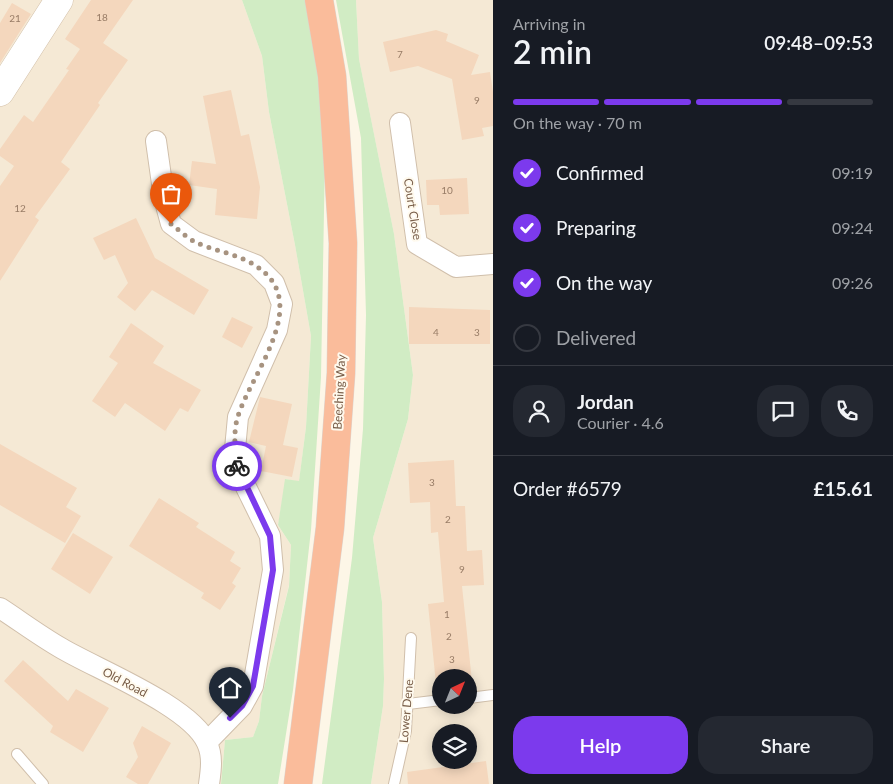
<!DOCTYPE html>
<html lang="en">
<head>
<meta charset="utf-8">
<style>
	:root { --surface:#171b24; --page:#242831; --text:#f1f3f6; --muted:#9ea1a6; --line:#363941; --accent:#7c3aed }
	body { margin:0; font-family:Lato,sans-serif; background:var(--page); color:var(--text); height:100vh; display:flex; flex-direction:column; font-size:19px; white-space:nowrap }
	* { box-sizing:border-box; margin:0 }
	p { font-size:16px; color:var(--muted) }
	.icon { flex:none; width:28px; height:28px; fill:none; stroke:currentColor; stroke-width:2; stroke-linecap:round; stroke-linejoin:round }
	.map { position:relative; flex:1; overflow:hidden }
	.panel { display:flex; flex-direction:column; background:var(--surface); width:400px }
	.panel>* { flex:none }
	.needle { width:32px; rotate:43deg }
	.tools { position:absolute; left:432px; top:669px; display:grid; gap:10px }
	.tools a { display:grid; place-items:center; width:45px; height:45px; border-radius:50%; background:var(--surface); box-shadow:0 2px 12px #0003; font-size:25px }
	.pin { position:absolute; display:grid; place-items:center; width:42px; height:42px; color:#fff; margin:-51px -21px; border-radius:50% 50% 50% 0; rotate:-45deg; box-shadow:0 0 5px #0007 }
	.pin .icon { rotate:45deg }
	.courier { position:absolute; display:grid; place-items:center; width:50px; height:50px; margin:-25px; border:4px solid #7c3aed; border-radius:50%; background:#fff; color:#222; box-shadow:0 1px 6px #0007 }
	.summary em { font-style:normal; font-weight:600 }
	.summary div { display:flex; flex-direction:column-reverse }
	.summary { display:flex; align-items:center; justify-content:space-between; height:85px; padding:0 20px }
	h1 { font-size:32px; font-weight:600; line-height:38px }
	.bar { display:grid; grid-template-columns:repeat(4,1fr); gap:8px 5px; align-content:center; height:60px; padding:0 20px }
	.bar i { height:6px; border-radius:4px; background:var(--line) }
	.bar .active { background:var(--accent) }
	.bar p { grid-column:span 4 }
	.line { display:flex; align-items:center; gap:12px; padding:0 20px; border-top:1px solid var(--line) }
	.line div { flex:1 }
	.round { display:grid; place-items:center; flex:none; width:52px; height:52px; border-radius:20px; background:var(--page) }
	ol { padding:0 20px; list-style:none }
	li { display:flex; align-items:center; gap:15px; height:55px }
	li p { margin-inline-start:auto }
	li .icon { padding:5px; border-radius:50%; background:var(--accent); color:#fff; stroke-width:4 }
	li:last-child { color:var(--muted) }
	li i { width:28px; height:28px; border:2px solid var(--line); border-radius:50% }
	.cta { display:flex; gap:10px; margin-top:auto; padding:10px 20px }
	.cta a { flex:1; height:58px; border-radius:20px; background:var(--accent); color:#fff; font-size:20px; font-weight:600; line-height:58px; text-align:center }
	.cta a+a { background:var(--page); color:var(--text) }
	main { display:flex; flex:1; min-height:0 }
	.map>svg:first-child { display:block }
	.residential { fill:#f5e9d5; fill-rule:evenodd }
	.green { fill:#d1ecc4 }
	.building { fill:#f4d7bd }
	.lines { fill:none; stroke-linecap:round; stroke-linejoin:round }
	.lane-casing { stroke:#d0bfab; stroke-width:12 }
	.street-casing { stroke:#d0bfab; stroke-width:22 }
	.secondary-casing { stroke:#d3c0a9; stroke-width:29 }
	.highway-casing { stroke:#dcd5d0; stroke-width:29 }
	.lane { stroke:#fff; stroke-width:10 }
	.street { stroke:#fff; stroke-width:20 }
	.secondary { stroke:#fff; stroke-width:28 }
	.highway { stroke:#fabc9b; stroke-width:28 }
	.done { stroke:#a79380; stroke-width:5; stroke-dasharray:0 9 }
	.route { stroke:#7c3aed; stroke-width:6 }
	.labels { text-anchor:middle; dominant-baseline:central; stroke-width:4; stroke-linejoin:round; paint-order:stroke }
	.number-label { font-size:10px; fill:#987c66 }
	.street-label { font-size:12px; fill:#795e49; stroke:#fffaee }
</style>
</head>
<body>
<main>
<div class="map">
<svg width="493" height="784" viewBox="0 0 493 784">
	<rect width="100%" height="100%" fill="#fdf6e7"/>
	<path class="residential" d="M0 0H242L262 56 269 112 295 245 311 336 306 427 299 482 286 479 278 525 291 545 289 585 262 696 259 721 253 737 225 740 221 784H0Z
		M356 0H493V784H371L383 706 384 679 382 602 373 538 408 419 413 375 394 234 359 59ZM441 678H469V705H441ZM441 732H469V760H441Z"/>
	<path class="green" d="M242 0H311L321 51 325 156 321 377 311 530 293 690 278 784H221L225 740 253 737 259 721 262 696 289 586 291 545 278 525 285 479 299 481 306 427 311 336 295 245 269 112 262 56Z
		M336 0H356L359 59 394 234 413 375 408 419 373 538 382 602 384 679 383 706 371 784H322L352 558 363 429 366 315 361 138Z"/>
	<path class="building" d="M91 0H133L103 43 128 60 98 103 100 105 61 162 70 169 35 217 39 220 0 281V186L14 166 0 156V149L24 115 33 122 69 70 66 69 80 49 65 39Z
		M12 3 31 14 0 63V23Z
		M436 30 448 34 446 41 479 55 471 75 490 72 493 92V126L482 128 484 136 462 140 452 79 418 66 390 72 383 42Z
		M231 90 241 136 249 134 260 187 257 219 215 215 217 189 189 185 192 161 216 164 203 96Z
		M467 178 469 214 440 215 439 205H427L426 180Z
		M136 218 155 258 209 290 194 315 152 290 135 311 117 297 128 283 115 255 104 260 93 238Z
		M409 307 490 310V344H409Z
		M232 317 253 327 242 348 222 337Z
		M131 323 164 346 153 363 201 390 188 412 180 408 165 431 125 403 115 417 92 401 118 363 109 357Z
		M260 397 292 404 283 445 298 448 292 477 261 471 266 446 249 442Z
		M0 444 77 488 66 507 81 516 65 543 0 505Z
		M454 460 456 506H465L467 551 482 550 484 585 462 586 473 691H469V678H441V693L437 694 428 604 444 602 438 532 431 533 430 502 410 503 408 463Z
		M159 498 199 523 196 527 235 552 230 561 241 568 232 583 236 586 220 610 201 598 204 593 129 546Z
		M73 533 113 557 90 594 51 569Z
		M23 660 68 701 76 689 109 708 83 752 50 732 53 726 4 681Z
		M142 726 171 743 148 784H138L126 777 138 757 133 743Z
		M486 761 489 784H408L407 772Z"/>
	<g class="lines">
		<defs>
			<path id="lane" d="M469 698 493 695
				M408 704 441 700
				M17 754 43 784
				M394 784 406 731 411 638"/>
			<path id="street" d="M400 123 417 244 456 267 493 264
				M156 141 164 198 171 224 194 241 256 265 274 283 282 304 277 330 238 417 235 449 238 471 270 536 273 570 253 686 242 706 207 742
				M0 608C20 621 40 636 61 648 96 669 191 706 207 743 213 756 211 770 209 784"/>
			<path id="secondary" d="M0 92 59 0"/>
			<path id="highway" d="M298 784 330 528 341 373 343 243 332 76 319 0"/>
		</defs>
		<use href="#lane" class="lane-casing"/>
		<use href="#street" class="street-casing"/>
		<use href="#secondary" class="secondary-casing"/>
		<use href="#highway" class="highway-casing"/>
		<use href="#lane" class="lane"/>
		<use href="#street" class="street"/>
		<use href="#secondary" class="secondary"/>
		<use href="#highway" class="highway"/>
	</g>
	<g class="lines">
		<path class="done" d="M171 224C179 230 187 238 195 242 214 251 239 254 256 266 313 302 252 372 238 416 233 431 235 450 237 466"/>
		<path class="route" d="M230 718 242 706 253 686 273 570 270 536 237 466"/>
	</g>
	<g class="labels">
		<g class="number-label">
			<text x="102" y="17">18</text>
			<text x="15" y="18">21</text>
			<text x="400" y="54">7</text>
			<text x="477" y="100">9</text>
			<text x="447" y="190">10</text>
			<text x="20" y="208">12</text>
			<text x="436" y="332">4</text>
			<text x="477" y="332">3</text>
			<text x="432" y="482">3</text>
			<text x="448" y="519">2</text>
			<text x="462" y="569">9</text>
			<text x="447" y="614">1</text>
			<text x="449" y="636">2</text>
			<text x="452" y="659">3</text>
		</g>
		<g class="street-label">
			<text transform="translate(413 209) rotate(81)">Court Close</text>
			<text transform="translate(339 392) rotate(-87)">Beeching Way</text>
			<text transform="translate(125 682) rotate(28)">Old Road</text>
			<text transform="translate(406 711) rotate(-85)">Lower Dene</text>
		</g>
	</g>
</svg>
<div class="tools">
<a><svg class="needle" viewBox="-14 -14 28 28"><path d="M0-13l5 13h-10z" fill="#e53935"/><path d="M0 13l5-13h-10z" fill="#9ea1a6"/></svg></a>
<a><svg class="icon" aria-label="layers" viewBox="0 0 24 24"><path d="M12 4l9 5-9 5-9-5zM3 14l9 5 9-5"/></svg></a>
</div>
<div class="pin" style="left:171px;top:224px;background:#ea580c"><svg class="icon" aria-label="bag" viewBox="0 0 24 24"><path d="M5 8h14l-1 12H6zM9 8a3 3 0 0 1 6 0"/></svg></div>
<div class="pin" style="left:230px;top:718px;background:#1f2937"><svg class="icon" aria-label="home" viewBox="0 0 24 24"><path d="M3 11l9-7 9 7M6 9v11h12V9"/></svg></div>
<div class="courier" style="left:237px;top:466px"><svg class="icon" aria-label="bike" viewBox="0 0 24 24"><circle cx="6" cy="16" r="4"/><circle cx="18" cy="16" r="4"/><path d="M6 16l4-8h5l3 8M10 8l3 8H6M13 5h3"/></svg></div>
</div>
<section class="panel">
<div class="summary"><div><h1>2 min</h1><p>Arriving in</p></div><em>09:48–09:53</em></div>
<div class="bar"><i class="active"></i><i class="active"></i><i class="active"></i><i></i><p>On the way · 70 m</p></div>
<ol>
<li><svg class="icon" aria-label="check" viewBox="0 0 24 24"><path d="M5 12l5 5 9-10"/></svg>Confirmed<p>09:19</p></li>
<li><svg class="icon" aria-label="check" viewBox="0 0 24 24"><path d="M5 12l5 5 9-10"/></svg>Preparing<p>09:24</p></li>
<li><svg class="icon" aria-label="check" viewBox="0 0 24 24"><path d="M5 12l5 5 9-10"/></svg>On the way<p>09:26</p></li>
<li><i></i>Delivered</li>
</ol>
<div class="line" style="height:90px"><a class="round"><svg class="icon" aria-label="person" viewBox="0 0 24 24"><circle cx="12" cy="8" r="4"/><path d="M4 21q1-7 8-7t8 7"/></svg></a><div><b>Jordan</b><p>Courier · 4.6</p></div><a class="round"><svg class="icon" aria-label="chat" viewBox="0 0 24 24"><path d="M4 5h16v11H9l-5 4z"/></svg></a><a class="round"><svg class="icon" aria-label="phone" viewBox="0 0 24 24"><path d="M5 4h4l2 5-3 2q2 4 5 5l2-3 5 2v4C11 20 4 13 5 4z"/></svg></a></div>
<div class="line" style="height:65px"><div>Order #6579</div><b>£15.61</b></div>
<div class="cta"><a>Help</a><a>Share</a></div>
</section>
</main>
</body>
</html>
